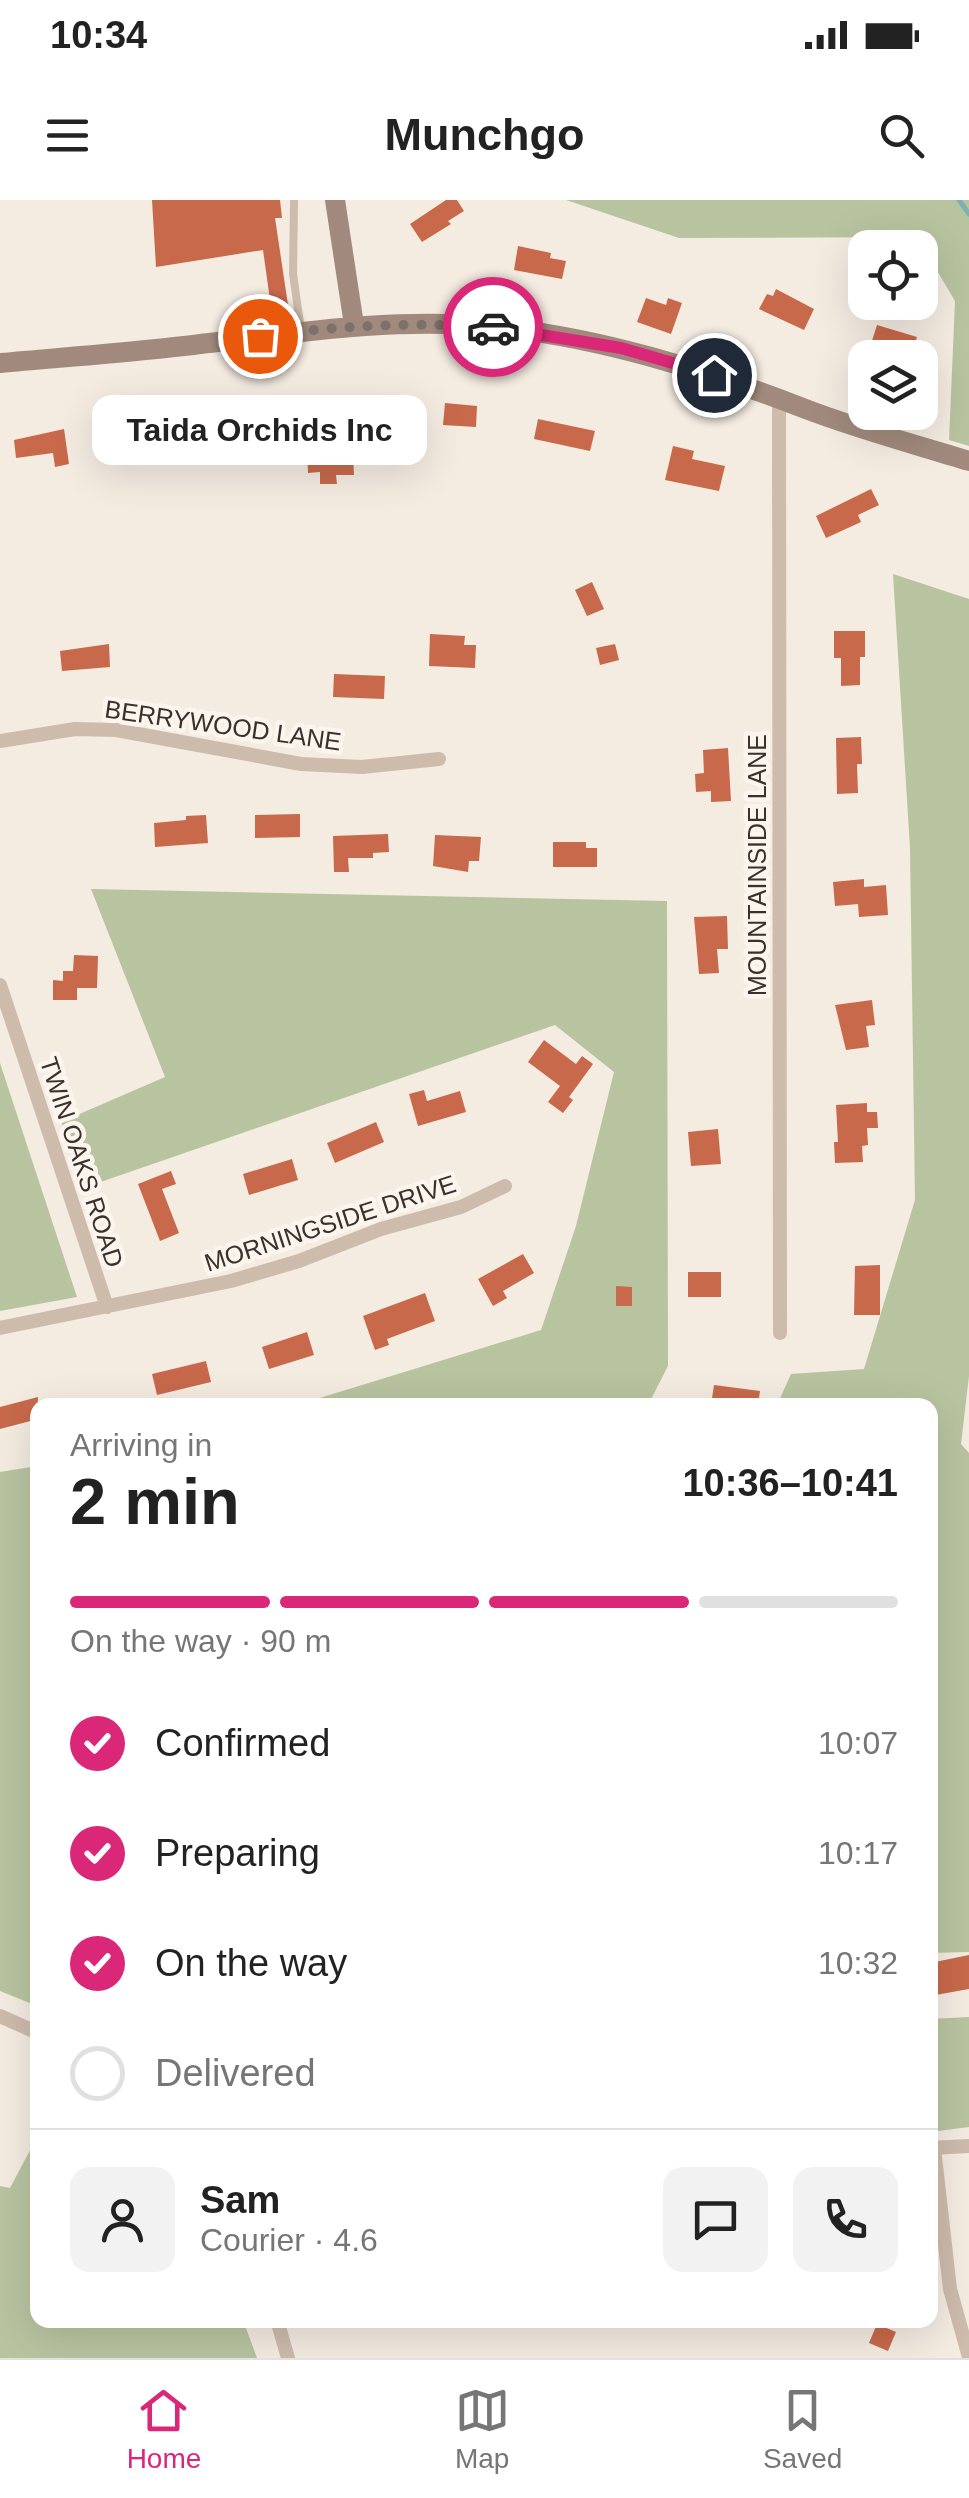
<!DOCTYPE html>
<html lang="en">
<head>
<meta charset="utf-8">
<style>
	:root { --surface:#fff; --page:#f2f2f2; --text:#222; --muted:#767676; --line:#e0e0e0; --accent:#db2777 }
	body { margin:0; font-family:Helvetica,sans-serif; background:var(--page); color:var(--text); height:100vh; display:flex; flex-direction:column; font-size:38px; white-space:nowrap }
	* { box-sizing:border-box; margin:0 }
	p { font-size:32px; color:var(--muted) }
	.icon { flex:none; width:55px; height:55px; fill:none; stroke:currentColor; stroke-width:2; stroke-linecap:round; stroke-linejoin:round }
	.map { position:relative; flex:1; overflow:hidden }
	.drawer { position:absolute; left:30px; top:1198px; width:908px; height:930px; display:flex; flex-direction:column; background:var(--surface); border-radius:20px; box-shadow:0 10px 40px #0002 }
	.drawer>* { flex:none }
	.buttons { position:absolute; left:848px; top:30px; display:grid; gap:20px }
	.buttons a { display:grid; place-items:center; width:90px; height:90px; border-radius:20px; background:var(--surface); box-shadow:0 10px 40px #0002; font-size:50px }
	.pin { position:absolute; display:grid; place-items:center; width:85px; height:85px; color:#fff; margin:-42px; border:5px solid #fff; border-radius:50%; box-shadow:0 2px 10px #0007 }
	.courier { position:absolute; display:grid; place-items:center; width:100px; height:100px; margin:-50px; border:8px solid #db2777; border-radius:50%; background:#fff; color:#222; box-shadow:0 2px 12px #0007 }
	.bubble { position:absolute; height:70px; border-radius:20px; background:var(--surface); box-shadow:0 10px 40px #0002; font-size:32px; font-weight:800; line-height:70px; text-align:center }
	.overview em { font-style:normal; font-weight:800 }
	.overview div { display:flex; flex-direction:column-reverse }
	.overview { display:flex; align-items:center; justify-content:space-between; height:170px; padding:0 40px }
	h1 { font-size:65px; font-weight:800; line-height:75px }
	.bar { display:grid; grid-template-columns:repeat(4,1fr); gap:15px 10px; align-content:center; height:120px; padding:0 40px }
	.bar i { height:12px; border-radius:8px; background:var(--line) }
	.bar .on { background:var(--accent) }
	.bar p { grid-column:span 4 }
	.line { display:flex; align-items:center; gap:25px; padding:0 40px; border-top:2px solid var(--line) }
	.line div { flex:1 }
	.round { display:grid; place-items:center; flex:none; width:105px; height:105px; border-radius:20px; background:var(--page) }
	ol { padding:0 40px; list-style:none }
	li { display:flex; align-items:center; gap:30px; height:110px }
	li p { margin-inline-start:auto }
	li .icon { padding:10px; border-radius:50%; background:var(--accent); color:#fff; stroke-width:4 }
	li:last-child { color:var(--muted) }
	li i { width:55px; height:55px; border:5px solid var(--line); border-radius:50% }
	.status { display:flex; justify-content:space-between; align-items:center; height:70px; padding:0 50px; background:var(--surface); direction:ltr }
	.status svg { height:28px; fill:currentColor }
	header { display:flex; justify-content:space-between; align-items:center; height:130px; padding:0 40px; background:var(--surface); font-size:45px; font-weight:800 }
	.dock { display:flex; justify-content:space-around; align-items:center; height:140px; border-top:2px solid var(--line); background:var(--surface); font-size:28px; color:var(--muted) }
	.dock a { display:grid; justify-items:center; gap:5px }
	.dock .on { color:var(--accent) }
	.map>svg:first-child { display:block }
	.green { fill:#b8c4a0 }
	.lines { fill:none; stroke-linecap:round; stroke-linejoin:round }
	.stream { stroke:#7fb0b2; stroke-width:5 }
	.building { fill:#c8694b }
	.lane { stroke:#cdbbac; stroke-width:8 }
	.street { stroke:#cdbbac; stroke-width:14 }
	.secondary { stroke:#a18a7d; stroke-width:20 }
	.done { stroke:#7c716b; stroke-width:10; stroke-dasharray:0 18 }
	.route { stroke:#db2777; stroke-width:12 }
	.labels { text-anchor:middle; dominant-baseline:central; stroke-width:9; stroke-linejoin:round; paint-order:stroke }
	.street-label { font-size:25px; fill:#3b302b; stroke:#fbf5ee }
</style>
</head>
<body>
<div class="status"><b>10:34</b><svg viewBox="0 0 49 12"><path d="M0 12V9h3v3zM5 12V6h3v6zM10 12V3h3v9zM15 12V0h3v12zM26 1h20v11H26zM47 4h2v5h-2z"/></svg></div>
<header><svg class="icon" aria-label="menu" viewBox="0 0 24 24"><path d="M4 6h16M4 12h16M4 18h16"/></svg>Munchgo<svg class="icon" aria-label="search" viewBox="0 0 24 24"><circle cx="10" cy="10" r="6"/><path d="M15 15l6 6"/></svg></header>
<div class="map">
<svg width="969" height="2158" viewBox="0 0 969 2158">
	<rect width="100%" height="100%" fill="#f4ebe1"/>
	<path class="green" d="M566 0H969V246L949 240 955 101 917 37 679 38Z
		M893 374 969 399V1176L961 1244 969 1253V1752L930 1753V1205H777L791 1174 864 1169 915 1000 910 648Z
		M91 689 667 701 668 1166 648 1205H297L541 1130 576 1026 614 872 555 825 92 985 61 922 165 877Z
		M0 863 77 1097 0 1111Z
		M37 1266H38L37 1806 0 1791V1272Z
		M969 1817V1927L930 1932V1819Z
		M37 1937 38 2120H243L257 2158H0V1986L10 1988Z"/>
	<g class="lines">
		<path class="stream" d="M959 0 969 14"/>
	</g>
	<path class="building" d="M152 0H280L282 18H275L288 105 271 107 263 50 156 67Z
		M446 0H457L464 11 448 21 451 24 422 42 410 24Z
		M518 46 551 53 550 58 566 61 562 79 514 70Z
		M776 89 814 109 804 130 759 109 767 94 773 96Z
		M646 98 666 105 668 98 682 103 671 134 637 122Z
		M877 125 917 137 913 150 904 147 901 156 870 147Z
		M445 203 477 206 476 227 443 225Z
		M252 213 254 231 238 233V238L201 242 199 218Z
		M538 219 595 231 590 251 534 239Z
		M157 224 160 244 151 245 152 254 134 257 132 247 109 250 107 230Z
		M64 229 69 264 55 267 53 253 16 258 14 240Z
		M352 235 354 275H336L337 284H320V272L308 273 307 249 335 247V236Z
		M673 246 694 251 692 259 725 266 719 291 665 280Z
		M871 289 879 305 858 315 861 322 826 338 816 316Z
		M592 382 604 409 587 416 575 390Z
		M834 431H865V457H860V485L841 486V458H834Z
		M430 434 465 436 464 445H476L475 468 429 466Z
		M109 444 110 467 62 471 60 451Z
		M615 444 619 460 600 465 596 448Z
		M334 474 385 476 384 499 333 497Z
		M861 537 862 564H857L858 593 837 594 836 538Z
		M728 548 731 601 711 602V591L696 592 695 574 704 573 703 550Z
		M300 614V637L255 638V615Z
		M206 615 208 643 155 647 154 623 186 620V616Z
		M388 634 389 652 373 653V658H348L349 672H334L333 636Z
		M435 635 481 637 479 661H469L468 672 433 666Z
		M553 642H586V648H597V667H553Z
		M864 679V687L886 685 888 715 859 717 858 704 835 706 833 682Z
		M727 716 728 749H717L719 773 699 774 694 717Z
		M74 755 98 756 97 788H77V800H53V780L63 781V771H73Z
		M872 800 875 825 866 826 869 847 846 850 835 805Z
		M544 840 576 864 582 856 593 864 569 897 573 900 563 913 548 902 560 886 528 862Z
		M424 890 427 901 460 891 466 912 418 926 409 894Z
		M867 903V912H877L878 928H867L868 945 862 946 863 962 835 963 834 942H838L836 905Z
		M376 922 384 942 335 963 327 943Z
		M718 929 721 964 691 966 688 932Z
		M292 959 298 980 249 995 243 974Z
		M171 971 176 984 162 989 179 1033 160 1041 138 984Z
		M523 1054 534 1073 503 1091 507 1098 493 1106 478 1079Z
		M880 1065V1115H854L855 1066Z
		M688 1072H721V1097H688Z
		M616 1086 632 1087V1106H616Z
		M425 1093 435 1121 387 1139 389 1145 375 1150 363 1116Z
		M307 1132 314 1155 269 1169 262 1147Z
		M206 1161 211 1182 157 1195 152 1174Z
		M714 1185 760 1191 758 1205H711Z
		M38 1197V1219L0 1229V1207Z
		M969 1755V1789L930 1796V1763Z
		M877 2124 896 2132 888 2151 869 2143Z"/>
	<g class="lines">
		<path class="lane" d="M294 0 293 74 301 130"/>
		<path class="street" d="M779 198 780 1133
			M0 541 75 529 116 530 301 564 362 567 439 559
			M0 785 107 1107
			M0 1128 231 1081 299 1061 381 1029 461 1007 505 986
			M0 1816 38 1833
			M930 1948 969 1946
			M934 1948 950 2089 969 2157
			M277 2120 288 2158"/>
		<path class="secondary" d="M335 0 354 125
			M0 163C55 158 111 154 166 148 277 136 385 116 497 127 603 138 704 170 803 208 857 229 914 244 969 261"/>
	</g>
	<g class="lines">
		<path class="done" d="M260 136C338 126 414 122 493 127"/>
		<path class="route" d="M493 127 621 148 714 175"/>
	</g>
	<g class="labels">
		<g class="street-label">
			<text transform="translate(223 525) rotate(8)">BERRYWOOD LANE</text>
			<text transform="translate(757 665) rotate(-90)">MOUNTAINSIDE LANE</text>
			<text transform="translate(82 962) rotate(72)">TWIN OAKS ROAD</text>
			<text transform="translate(330 1023) rotate(-18)">MORNINGSIDE DRIVE</text>
		</g>
	</g>
</svg>
<div class="buttons">
<a><svg class="icon" aria-label="locate" viewBox="0 0 24 24"><circle cx="12" cy="12" r="6"/><path d="M12 2v4M12 18v4M2 12h4M18 12h4"/></svg></a>
<a><svg class="icon" aria-label="layers" viewBox="0 0 24 24"><path d="M12 4l9 5-9 5-9-5zM3 14l9 5 9-5"/></svg></a>
</div>
<div class="pin" style="left:260px;top:136px;background:#ea580c"><svg class="icon" aria-label="bag" viewBox="0 0 24 24"><path d="M5 8h14l-1 12H6zM9 8a3 3 0 0 1 6 0"/></svg></div>
<div class="pin" style="left:714px;top:175px;background:#1f2937"><svg class="icon" aria-label="home" viewBox="0 0 24 24"><path d="M3 11l9-7 9 7M6 9v11h12V9"/></svg></div>
<div class="courier" style="left:493px;top:127px"><svg class="icon" aria-label="car" viewBox="0 0 24 24"><path d="M5 17H2v-5l4-1 3-4h7l3 4 3 1v5h-3M9 17h6M6 11h13"/><circle cx="7" cy="17" r="2"/><circle cx="17" cy="17" r="2"/></svg></div>
<div class="bubble" style="left:92px;top:195px;width:335px">Taida Orchids Inc</div>
<section class="drawer">
<div class="overview"><div><h1>2 min</h1><p>Arriving in</p></div><em>10:36–10:41</em></div>
<div class="bar"><i class="on"></i><i class="on"></i><i class="on"></i><i></i><p>On the way · 90 m</p></div>
<ol>
<li><svg class="icon" aria-label="check" viewBox="0 0 24 24"><path d="M5 12l5 5 9-10"/></svg>Confirmed<p>10:07</p></li>
<li><svg class="icon" aria-label="check" viewBox="0 0 24 24"><path d="M5 12l5 5 9-10"/></svg>Preparing<p>10:17</p></li>
<li><svg class="icon" aria-label="check" viewBox="0 0 24 24"><path d="M5 12l5 5 9-10"/></svg>On the way<p>10:32</p></li>
<li><i></i>Delivered</li>
</ol>
<div class="line" style="height:180px"><a class="round"><svg class="icon" aria-label="person" viewBox="0 0 24 24"><circle cx="12" cy="8" r="4"/><path d="M4 21q1-7 8-7t8 7"/></svg></a><div><b>Sam</b><p>Courier · 4.6</p></div><a class="round"><svg class="icon" aria-label="chat" viewBox="0 0 24 24"><path d="M4 5h16v11H9l-5 4z"/></svg></a><a class="round"><svg class="icon" aria-label="phone" viewBox="0 0 24 24"><path d="M5 4h4l2 5-3 2q2 4 5 5l2-3 5 2v4C11 20 4 13 5 4z"/></svg></a></div>
</section>
</div>
<nav class="dock">
<a class="on"><svg class="icon" aria-label="home" viewBox="0 0 24 24"><path d="M3 11l9-7 9 7M6 9v11h12V9"/></svg>Home</a>
<a><svg class="icon" aria-label="map" viewBox="0 0 24 24"><path d="M3 6l6-2 6 2 6-2v14l-6 2-6-2-6 2zM9 4v14M15 6v14"/></svg>Map</a>
<a><svg class="icon" aria-label="saved" viewBox="0 0 24 24"><path d="M7 4h10v16l-5-4-5 4z"/></svg>Saved</a>
</nav>
</body>
</html>
